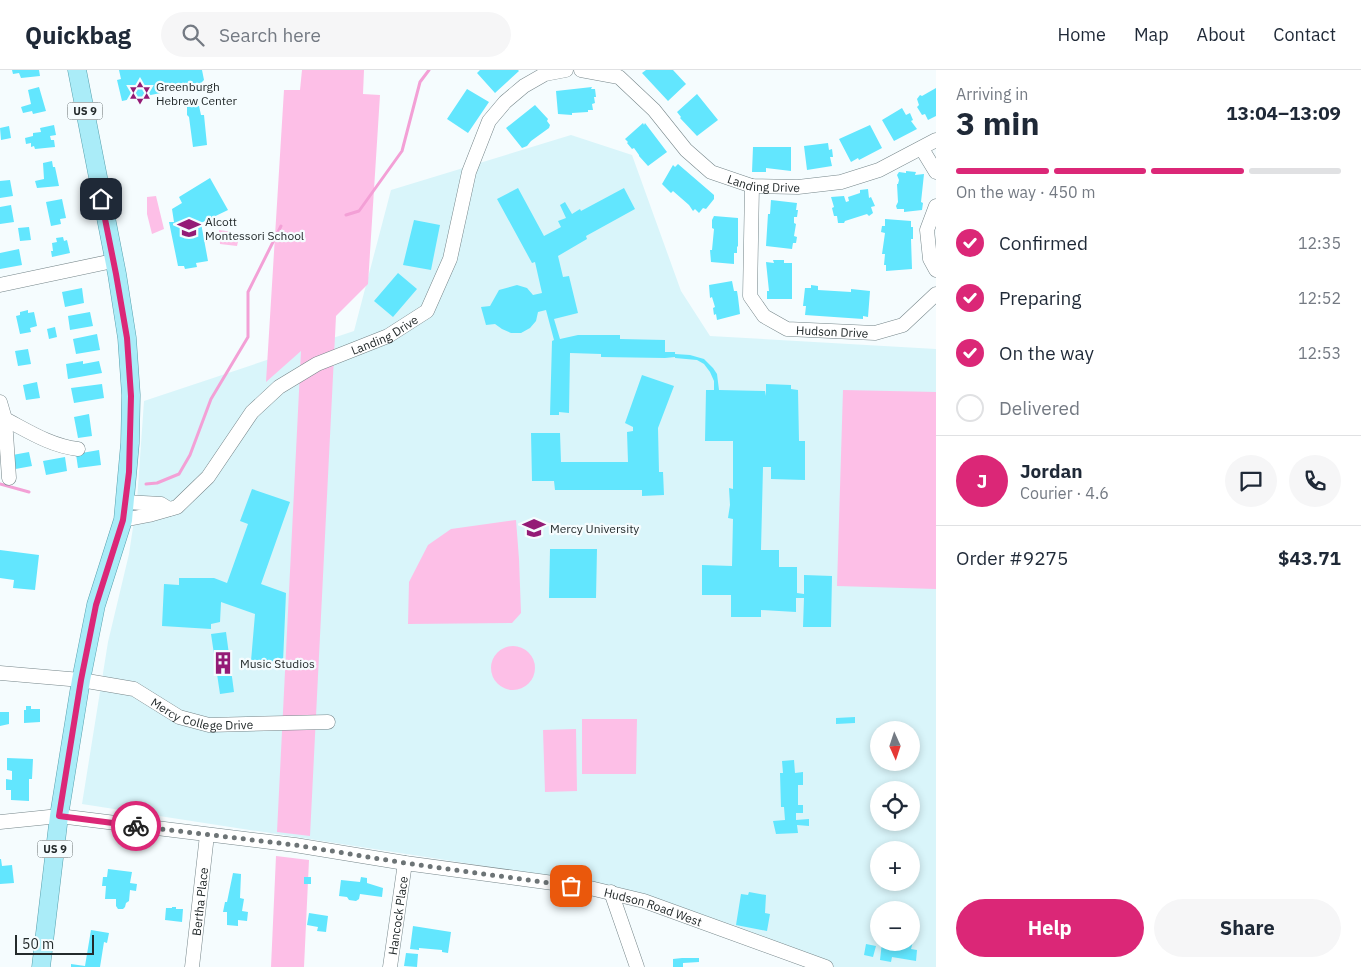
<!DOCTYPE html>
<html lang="en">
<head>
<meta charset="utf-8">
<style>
	:root { --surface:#fff; --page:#f6f6f7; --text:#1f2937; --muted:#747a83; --line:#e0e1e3; --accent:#db2777 }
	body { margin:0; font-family:"IBM Plex Sans",sans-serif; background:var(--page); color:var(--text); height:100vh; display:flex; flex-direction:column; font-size:19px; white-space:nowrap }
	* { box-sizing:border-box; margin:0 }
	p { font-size:16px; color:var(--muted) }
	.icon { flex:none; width:28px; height:28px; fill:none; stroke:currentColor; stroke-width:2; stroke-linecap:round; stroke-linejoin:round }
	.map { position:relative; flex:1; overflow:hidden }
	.details { display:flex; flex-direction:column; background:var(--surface); width:425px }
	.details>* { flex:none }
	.needle { width:32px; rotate:177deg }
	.fabs { position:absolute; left:870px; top:651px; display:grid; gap:10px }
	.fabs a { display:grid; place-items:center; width:50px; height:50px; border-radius:50%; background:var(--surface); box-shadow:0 2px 8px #0003; font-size:25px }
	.scale { position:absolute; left:15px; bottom:12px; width:79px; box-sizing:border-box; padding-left:5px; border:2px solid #242b2c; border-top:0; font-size:14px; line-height:18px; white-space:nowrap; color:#242b2c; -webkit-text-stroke:4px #f5fcfe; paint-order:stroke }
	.pin { position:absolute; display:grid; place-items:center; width:42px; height:42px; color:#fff; margin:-21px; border-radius:10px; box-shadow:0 2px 8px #0006 }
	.courier { position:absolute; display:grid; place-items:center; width:50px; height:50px; margin:-25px; border:4px solid #db2777; border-radius:50%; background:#fff; color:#222; box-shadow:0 1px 6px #0007 }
	.headline em { font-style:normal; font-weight:700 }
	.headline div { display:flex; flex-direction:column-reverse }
	.headline { display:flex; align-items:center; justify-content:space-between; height:85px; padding:0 20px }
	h1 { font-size:32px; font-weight:700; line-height:38px }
	.bar { display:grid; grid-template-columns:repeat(4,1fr); gap:8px 5px; align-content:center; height:60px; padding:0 20px }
	.bar i { height:6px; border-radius:4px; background:var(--line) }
	.bar .current { background:var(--accent) }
	.bar p { grid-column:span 4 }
	.line { display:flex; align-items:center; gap:12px; padding:0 20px; border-top:1px solid var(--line) }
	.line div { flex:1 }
	.round { display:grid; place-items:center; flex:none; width:52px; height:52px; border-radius:26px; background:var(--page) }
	ol { padding:0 20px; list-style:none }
	li { display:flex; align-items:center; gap:15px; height:55px }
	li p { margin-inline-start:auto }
	li .icon { padding:5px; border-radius:50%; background:var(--accent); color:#fff; stroke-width:4 }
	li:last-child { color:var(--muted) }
	li i { width:28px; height:28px; border:2px solid var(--line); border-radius:50% }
	.button { display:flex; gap:10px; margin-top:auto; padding:10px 20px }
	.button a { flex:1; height:58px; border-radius:30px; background:var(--accent); color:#fff; font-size:20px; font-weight:700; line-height:58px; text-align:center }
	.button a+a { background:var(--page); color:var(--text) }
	header { display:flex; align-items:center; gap:30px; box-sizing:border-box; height:70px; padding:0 25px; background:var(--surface); border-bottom:1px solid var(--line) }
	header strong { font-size:24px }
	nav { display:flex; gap:28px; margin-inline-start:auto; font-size:18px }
	.search { width:350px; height:45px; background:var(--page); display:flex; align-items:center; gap:12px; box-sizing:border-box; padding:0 18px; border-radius:28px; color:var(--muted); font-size:19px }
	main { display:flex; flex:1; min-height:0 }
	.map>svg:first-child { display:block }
	.built { fill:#d9f5fa; fill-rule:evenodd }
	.green { fill:#fdbfe7 }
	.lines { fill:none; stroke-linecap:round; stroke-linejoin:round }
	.stream { stroke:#f3a0d6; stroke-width:3 }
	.building { fill:#62e6fe }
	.minor-casing { stroke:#76868a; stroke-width:15 }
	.major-casing { stroke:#57a0ad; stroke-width:19 }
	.minor { stroke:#fff; stroke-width:14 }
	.major { stroke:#aaecf8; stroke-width:18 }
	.done { stroke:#6d7476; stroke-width:5; stroke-dasharray:0 9 }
	.route { stroke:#db2777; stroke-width:6 }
	.labels { text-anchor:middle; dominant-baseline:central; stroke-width:4.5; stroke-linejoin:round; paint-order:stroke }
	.shield { fill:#f5fcfe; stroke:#636a6b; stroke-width:1 }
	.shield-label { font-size:11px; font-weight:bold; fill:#242b2c }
	.poi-label { font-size:12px; fill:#242b2c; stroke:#f5fcfe; text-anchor:start }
	.street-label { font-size:12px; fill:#242b2c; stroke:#f5fcfe }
</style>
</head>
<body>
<header>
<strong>Quickbag</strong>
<div class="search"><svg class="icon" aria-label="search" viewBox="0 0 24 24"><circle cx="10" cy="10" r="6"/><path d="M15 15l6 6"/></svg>Search here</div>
<nav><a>Home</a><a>Map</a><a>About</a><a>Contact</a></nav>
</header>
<main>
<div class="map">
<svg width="936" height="897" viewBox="0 0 936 897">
	<rect width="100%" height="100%" fill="#f5fcfe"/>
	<path class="built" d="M571 65 632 85 681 221 710 266 936 279V897H832L587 812 82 734 108 572 129 484 137 431 144 331 354 261 391 120ZM879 660H911V692H879ZM879 720H911V752H879ZM879 780H911V812H879ZM879 840H911V872H879Z"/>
	<path class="green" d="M302 0H364L363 24 380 25 368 214 336 246 310 766 277 762 301 281 266 312 284 20H300Z
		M156 126 164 159 152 164 147 144V127Z
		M219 160 240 163 237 176 220 174Z
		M843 320 936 322V519L837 516Z
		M516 450 519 489 521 543 512 553 408 554 409 512 428 475 451 459Z
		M491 598a22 22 0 1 1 44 0a22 22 0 1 1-44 0Z
		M582 649H637L636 704H582Z
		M576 659 577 721 545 722 543 660Z
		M276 786 309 790 304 897H271Z"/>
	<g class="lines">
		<path class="stream" d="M346 145 359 141 402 81 420 12 429 0
			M0 414 29 422
			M146 414 157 413 179 404 190 385 211 329 248 267V222L281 156"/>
	</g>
	<path class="building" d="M12 0H39L40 6 21 8 19 3 13 4Z
		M119 0H202L204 10 199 15 122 31 117 10 121 9Z
		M480 0H518L519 1 495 23 477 3Z
		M646 0H673L686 14 668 31 642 3Z
		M39 17 46 41 33 44 32 41 23 43 21 37 31 34 28 20Z
		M592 17 591 19H595L596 27H594L595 33 592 34 593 40H588V42L572 43V45L558 44 556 21Z
		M936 18V46L928 50 925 44 922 45 917 37 919 35 917 29 920 25 922 26Z
		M467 19 489 32 468 63 447 49Z
		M697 24 718 50 697 66 680 48 681 47 677 42Z
		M535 35 548 49 547 51 550 55 549 58 531 71 527 76 522 78 506 58Z
		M199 36 201 45H204L207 75 193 77 189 47 187 45V37Z
		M902 38 906 45 910 43 913 50 911 51 917 59 894 71 882 50Z
		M643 53 644 55 645 53 667 82 648 96 639 86V85L634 78 632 79 627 73 628 72 625 69Z
		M54 55 56 65 50 66 51 70H54L55 77 35 79 34 76 31 77V73L26 74 25 68 33 66V63L41 62 40 58Z
		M870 55 882 78 859 90 858 88 851 92 839 69Z
		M9 56 11 68 1 70 0 58Z
		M828 73 829 80 832 79 833 87H830L832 96 807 100 804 76Z
		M753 77H791V101L766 98V102H752Z
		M52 91 53 97H55L59 116 37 118 35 111 44 109 43 93Z
		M678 94 714 125V129L706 139 703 138 699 143 695 139 693 141 689 135 673 121 671 123 662 114 673 95 675 97Z
		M906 101 916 102 915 105 924 104 921 132 923 133 922 140 904 142V139H897L896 136 898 132 897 114H898L899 110 897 105 899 102 906 103Z
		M210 108 228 140 201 153 208 191 196 193 197 197 185 199 184 196H178L169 152H174L172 139 182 133 179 127Z
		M10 110 13 126 0 128V111Z
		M518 118 544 166 561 157 558 151 566 148 560 135 565 132 572 144 580 139 581 141 624 118 635 139 586 166 587 169 558 186 563 207 569 206 578 243 554 249 560 269 578 265H620V269L665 270V282H675V284L690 285 704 289 713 298 717 304 719 320 765 321 766 326V314L791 315V319L798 320 799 371H805V410L771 409V397H763L761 480H779V497H797V523L804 524V505L832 506 831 557H803L804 528H796V542L761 540V547H731V525H702V495L732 496 733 449 728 448 730 435 729 418 733 419V371H705L706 320H714V311L710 302 704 294 697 290 675 288V287L665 288 601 287V284L570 283 569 343 559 342V345H550L552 271 554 270 546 240 538 242 536 251 530 258 521 263H511L502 259 495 254 486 255 481 237 490 236 499 220 517 215 527 218 533 225 542 223 535 192 532 193 497 129Z
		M868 119 869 128 871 127 875 136 871 137 873 143 869 146 867 144 845 151 844 153H838L837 146H834L832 138 834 137 831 127 844 126 846 132 849 131 848 127 860 123V120Z
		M62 129 66 148 60 149 61 154 51 156 46 132Z
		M771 130 797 133 796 140H798L797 147H794V153L796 154 794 166 797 167 796 173H793L792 179 766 176 768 144H770Z
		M11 135 14 152 0 154V137Z
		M714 146 738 148V176L737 177V183H734V194L711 192 710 180H712L714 159 712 158V150Z
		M885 149 911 151V157H913V169H911L912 199 886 201V195H884L885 184H882L885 163 881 162 882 156H885Z
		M414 150 440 155 431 200 403 195Z
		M29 157 31 170 20 171 18 158Z
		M63 167 64 171 67 170 70 183 52 187 51 181H53L52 173 57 172 56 168Z
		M19 179 22 195 0 199V183Z
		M773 190H784V193H792V229H767V221H769L766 192 774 193Z
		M398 203 417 219 393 247 374 231Z
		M732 211 734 221H737L738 227 740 244 717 250 716 244 714 245 713 238 715 237 712 227 710 228 709 215Z
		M811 215 818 216V220L851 222V219L870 221 868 247 863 246V249L805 245 806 236H803L805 218H811Z
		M82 218 84 233 65 237 62 222Z
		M28 240V243L34 242 37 256 30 258 31 262 20 264 16 246 20 245V242Z
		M90 242 93 256 70 260 68 246Z
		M55 257 57 267 49 269 47 259Z
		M97 264 100 280 76 284 73 269Z
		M28 279 31 294 18 296 15 281Z
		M83 291V294L99 291 102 303 68 309 66 294Z
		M642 305 674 316 658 358 659 402H663L664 425 642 426V420H555L554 411H532L531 363H560L561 392H628L627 362 633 361V357L625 353Z
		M37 312 40 328 26 330 23 315Z
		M102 314 104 328 74 333 71 318Z
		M89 344 92 366 78 368 74 347Z
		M99 380 101 395 78 398 76 384Z
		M29 382 32 396 10 400 7 386Z
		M65 387 67 401 46 405 43 391Z
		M252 419 290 432 261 514 286 523 283 592 251 591 255 544 221 532 220 552 211 554V559L162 556 164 514 179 515V508H214L227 513 248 454 240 451Z
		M550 479H597L596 528H549Z
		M0 480 39 485 35 520 13 518 14 510 0 508Z
		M226 562 234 622 220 624 211 564Z
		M26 636H31V639H40V652L24 653V640H26Z
		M0 642H9V654L0 656Z
		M855 647V653L836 654V648Z
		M7 688 33 689 32 709H29V731L11 730V720H6V709L12 710V701L7 700Z
		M794 690 795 703 803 702V715H798V735H803V743H796V750L809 749V756L797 755 798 763 776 764 773 751 785 750 784 737H781L780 703H783L782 691Z
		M0 789H1L2 796 12 795 14 813 0 814Z
		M108 799 132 802 130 813 137 814 136 821 130 820 129 831 126 833 125 837 123 839H118L116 836V829H105L106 816H102L103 807H107Z
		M233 803 241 804 240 828 244 829 242 841 248 842 247 851 238 850V856L227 855V842H223L225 832H227Z
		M304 807H311V814H304Z
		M361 807 367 808V813L383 818 382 827 360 824 359 829 356 831 349 830 347 827 339 826 341 810 360 812Z
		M749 822 766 825 765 843 770 844 767 861 736 855 741 824 748 825Z
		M172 837H176V839H183L182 852 165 850 166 838H172Z
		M309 843 328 846 326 862 317 861 318 857 307 855Z
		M413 856 451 862 448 883 442 882V880L419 878V880L410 879Z
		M91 860 109 863 107 873 104 872 100 897H71V894L85 896Z
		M911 867 914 868 911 879 917 880 916 891 892 887 891 892 880 890 882 872H911Z
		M866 874 876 876 873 887 864 885Z
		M406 883 418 884 417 897 404 896Z
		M682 888H699V892L683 893V897H673V889Z"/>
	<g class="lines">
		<defs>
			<g id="minor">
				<path id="s1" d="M581 0 619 7 654 40 686 80 711 102 752 116 798 117 841 112 879 100 936 70"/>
				<path d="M922 79 936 102"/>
				<path id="s2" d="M752 116 750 226 764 246 787 259 875 263 903 255 936 224"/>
				<path d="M936 136 927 160 930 189 936 200"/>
				<path d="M0 215 113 191"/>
				<path d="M0 332 5 349 9 408"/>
				<path d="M5 349C28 361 51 376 78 379"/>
				<path d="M125 432 161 434 169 439"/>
				<path id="s3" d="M123 450 149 445 177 437 208 407 252 342 279 317 317 294 388 266 427 241 450 189 469 102 489 51 505 32 524 16 545 4 566 0"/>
				<path id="s4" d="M0 603 81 610 134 619 179 647 209 655 328 652"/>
				<path id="s5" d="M0 752 59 746 295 775 405 793 590 818 644 831 826 897"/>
				<path d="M611 822 637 897"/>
				<path id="s6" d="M192 897 207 765"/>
				<path id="s7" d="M390 897 405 793"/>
			</g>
			<path id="major" d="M41 897 59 746 81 610 96 535 123 450 130 373 131 325 127 268 117 204 77 0"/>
		</defs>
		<use href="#minor" class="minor-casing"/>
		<use href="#major" class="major-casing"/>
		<use href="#minor" class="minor"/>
		<use href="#major" class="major"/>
	</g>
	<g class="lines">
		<path class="done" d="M136 756 295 775 405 793 571 816"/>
		<path class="route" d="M101 129 116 204 127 268 131 326 129 402 123 450 96 535 81 610 59 746 136 756"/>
	</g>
	<defs>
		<symbol id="synagogue-bare" viewBox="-9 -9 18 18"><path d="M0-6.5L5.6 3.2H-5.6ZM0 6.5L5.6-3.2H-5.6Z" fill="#941b76" stroke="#f5fcfe" stroke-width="2.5" paint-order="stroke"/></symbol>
		<symbol id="school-bare" viewBox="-9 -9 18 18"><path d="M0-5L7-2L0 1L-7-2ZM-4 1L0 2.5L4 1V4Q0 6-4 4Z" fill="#941b76" stroke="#f5fcfe" stroke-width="2.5" paint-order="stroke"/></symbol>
		<symbol id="university-bare" viewBox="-9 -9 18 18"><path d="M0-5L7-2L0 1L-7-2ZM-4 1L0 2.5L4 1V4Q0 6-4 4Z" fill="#941b76" stroke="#f5fcfe" stroke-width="2.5" paint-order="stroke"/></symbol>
		<symbol id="building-bare" viewBox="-9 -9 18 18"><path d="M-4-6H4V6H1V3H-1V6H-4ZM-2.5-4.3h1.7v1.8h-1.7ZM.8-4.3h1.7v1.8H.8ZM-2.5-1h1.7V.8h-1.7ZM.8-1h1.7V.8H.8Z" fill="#941b76" stroke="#f5fcfe" stroke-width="2.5" paint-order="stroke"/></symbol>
	</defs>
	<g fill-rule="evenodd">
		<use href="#synagogue-bare" x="124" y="7" width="32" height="32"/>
		<use href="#school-bare" x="173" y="142" width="32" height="32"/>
		<use href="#university-bare" x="518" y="442" width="32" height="32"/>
		<use href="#building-bare" x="207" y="577" width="32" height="32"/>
	</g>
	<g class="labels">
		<g class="shield">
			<rect x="67.5" y="32.5" width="35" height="17" rx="4"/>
			<rect x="37.5" y="770.5" width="35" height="17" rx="4"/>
		</g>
		<g class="shield-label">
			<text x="85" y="41">US 9</text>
			<text x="55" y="779">US 9</text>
		</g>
		<g class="poi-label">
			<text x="156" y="16">Greenburgh<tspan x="156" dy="14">Hebrew Center</tspan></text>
			<text x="205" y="151">Alcott<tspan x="205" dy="14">Montessori School</tspan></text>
			<text x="550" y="458">Mercy University</text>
			<text x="240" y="593">Music Studios</text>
		</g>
		<g class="street-label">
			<text stroke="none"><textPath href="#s1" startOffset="226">Landing Drive</textPath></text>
			<text stroke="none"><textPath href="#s2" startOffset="206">Hudson Drive</textPath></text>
			<text stroke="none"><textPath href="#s3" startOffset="332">Landing Drive</textPath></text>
			<text stroke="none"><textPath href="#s4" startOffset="210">Mercy College Drive</textPath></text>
			<text stroke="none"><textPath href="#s6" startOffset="66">Bertha Place</textPath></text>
			<text stroke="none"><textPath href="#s5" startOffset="661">Hudson Road West</textPath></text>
			<text stroke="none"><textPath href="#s7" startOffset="52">Hancock Place</textPath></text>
		</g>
	</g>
</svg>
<div class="fabs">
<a><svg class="needle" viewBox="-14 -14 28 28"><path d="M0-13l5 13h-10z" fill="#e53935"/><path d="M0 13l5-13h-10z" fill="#747a83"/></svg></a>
<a><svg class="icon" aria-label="locate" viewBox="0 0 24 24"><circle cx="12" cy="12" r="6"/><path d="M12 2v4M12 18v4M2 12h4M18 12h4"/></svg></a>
<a>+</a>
<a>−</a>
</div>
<div class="scale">50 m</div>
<div class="pin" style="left:571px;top:816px;background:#ea580c"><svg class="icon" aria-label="bag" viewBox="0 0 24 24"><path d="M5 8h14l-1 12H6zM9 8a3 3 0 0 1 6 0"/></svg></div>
<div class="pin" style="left:101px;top:129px;background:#1f2937"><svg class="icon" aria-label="home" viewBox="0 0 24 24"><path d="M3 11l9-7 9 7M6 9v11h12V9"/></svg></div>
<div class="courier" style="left:136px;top:756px"><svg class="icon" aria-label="bike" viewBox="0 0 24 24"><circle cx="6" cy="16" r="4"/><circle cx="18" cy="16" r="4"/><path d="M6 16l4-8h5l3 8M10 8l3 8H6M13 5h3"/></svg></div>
</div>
<section class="details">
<div class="headline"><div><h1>3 min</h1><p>Arriving in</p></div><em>13:04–13:09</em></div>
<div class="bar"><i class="current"></i><i class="current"></i><i class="current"></i><i></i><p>On the way · 450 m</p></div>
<ol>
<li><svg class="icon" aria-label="check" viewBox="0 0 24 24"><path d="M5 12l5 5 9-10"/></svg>Confirmed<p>12:35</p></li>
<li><svg class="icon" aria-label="check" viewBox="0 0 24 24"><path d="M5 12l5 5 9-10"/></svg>Preparing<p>12:52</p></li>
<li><svg class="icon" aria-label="check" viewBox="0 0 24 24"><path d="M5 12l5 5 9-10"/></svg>On the way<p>12:53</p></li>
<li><i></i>Delivered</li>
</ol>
<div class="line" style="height:90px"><b class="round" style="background:var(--accent);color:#fff">J</b><div><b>Jordan</b><p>Courier · 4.6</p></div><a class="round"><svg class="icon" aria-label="chat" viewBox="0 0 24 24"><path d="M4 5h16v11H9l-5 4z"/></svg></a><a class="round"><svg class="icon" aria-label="phone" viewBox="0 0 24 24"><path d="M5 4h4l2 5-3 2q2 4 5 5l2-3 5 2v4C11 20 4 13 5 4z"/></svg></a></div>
<div class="line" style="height:65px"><div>Order #9275</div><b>$43.71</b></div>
<div class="button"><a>Help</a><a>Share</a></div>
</section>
</main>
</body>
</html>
